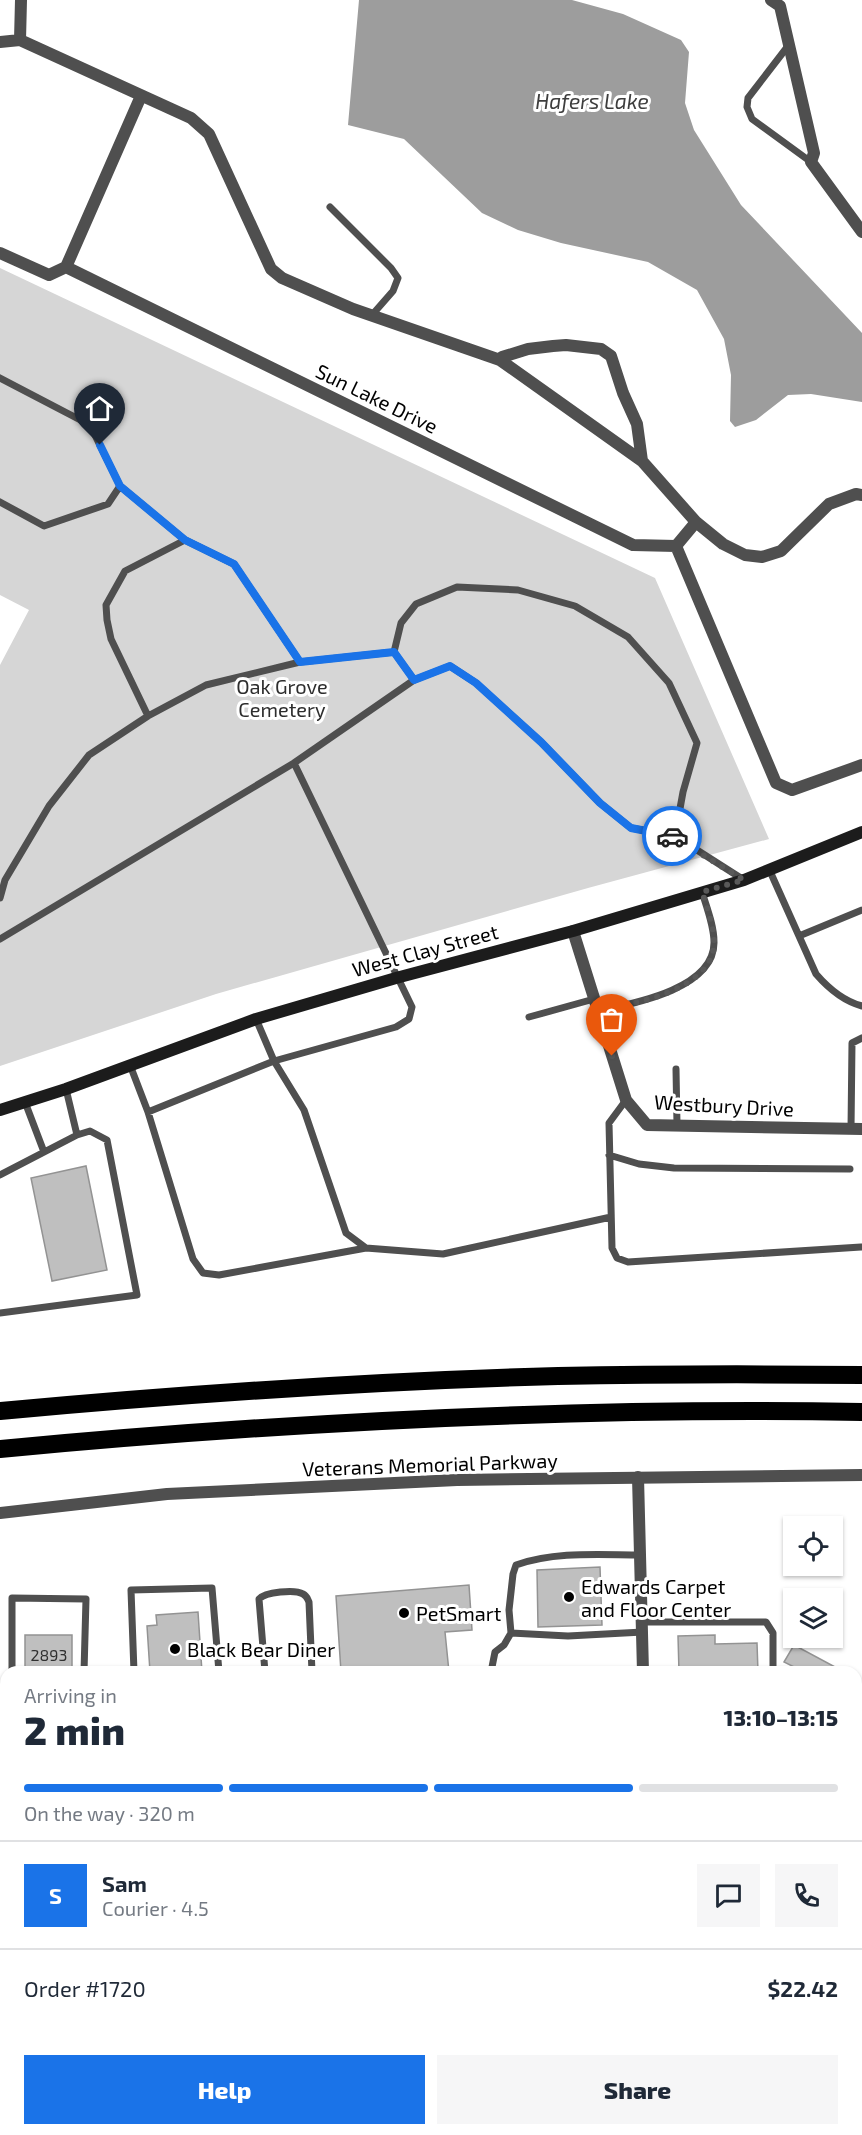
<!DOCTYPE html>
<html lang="en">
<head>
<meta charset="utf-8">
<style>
	:root { --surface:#fff; --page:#f6f6f7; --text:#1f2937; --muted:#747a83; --line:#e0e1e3; --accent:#1a73e8 }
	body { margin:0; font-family:"Exo 2",sans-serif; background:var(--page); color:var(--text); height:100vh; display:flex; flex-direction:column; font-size:22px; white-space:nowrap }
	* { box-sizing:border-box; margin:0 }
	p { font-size:20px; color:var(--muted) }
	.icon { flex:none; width:33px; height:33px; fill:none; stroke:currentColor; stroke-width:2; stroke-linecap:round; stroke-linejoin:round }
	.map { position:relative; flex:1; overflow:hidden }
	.drawer { position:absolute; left:0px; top:1666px; width:862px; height:470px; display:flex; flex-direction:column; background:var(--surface); border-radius:18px 18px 0 0; box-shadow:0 2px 4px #0004 }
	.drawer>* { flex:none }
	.tools { position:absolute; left:783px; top:1516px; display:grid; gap:12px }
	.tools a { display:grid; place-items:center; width:60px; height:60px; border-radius:0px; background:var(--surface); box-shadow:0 2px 4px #0004; font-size:30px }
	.pin { position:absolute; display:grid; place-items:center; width:51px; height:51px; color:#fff; margin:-62px -26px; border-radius:50% 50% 50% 0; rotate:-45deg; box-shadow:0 0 6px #0007 }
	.pin .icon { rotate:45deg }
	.courier { position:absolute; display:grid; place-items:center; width:60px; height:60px; margin:-30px; border:4px solid #1a73e8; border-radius:50%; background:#fff; color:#222; box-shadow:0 2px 8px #0007 }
	.overview em { font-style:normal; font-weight:800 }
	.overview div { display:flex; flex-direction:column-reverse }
	.overview { display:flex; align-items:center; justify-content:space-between; height:102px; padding:0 24px }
	h1 { font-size:39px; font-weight:800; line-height:45px }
	.bar { display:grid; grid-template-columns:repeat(4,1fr); gap:9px 6px; align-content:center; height:72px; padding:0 24px }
	.bar i { height:8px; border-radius:4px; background:var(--line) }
	.bar .on { background:var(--accent) }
	.bar p { grid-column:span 4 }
	.line { display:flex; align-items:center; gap:15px; padding:0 24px; border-top:2px solid var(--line) }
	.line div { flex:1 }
	.round { display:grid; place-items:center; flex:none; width:63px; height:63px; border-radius:0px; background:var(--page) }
	.action { display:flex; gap:12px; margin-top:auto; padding:12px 24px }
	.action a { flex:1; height:69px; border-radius:0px; background:var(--accent); color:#fff; font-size:24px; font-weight:800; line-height:69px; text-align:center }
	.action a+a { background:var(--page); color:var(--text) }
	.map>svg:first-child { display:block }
	.green { fill:#d6d6d6 }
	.water { fill:#9d9d9d }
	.building { fill:#bfbfbf; stroke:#939393; stroke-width:1.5 }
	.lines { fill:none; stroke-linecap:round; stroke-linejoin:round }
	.service { stroke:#4f4f4f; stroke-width:7 }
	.minor { stroke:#4f4f4f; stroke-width:12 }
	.tertiary { stroke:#4f4f4f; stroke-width:12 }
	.secondary { stroke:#1c1c1c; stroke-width:12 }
	.motorway { stroke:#000; stroke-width:18 }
	.done { stroke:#595959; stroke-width:6; stroke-dasharray:0 10.8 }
	.route { stroke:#1a73e8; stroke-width:8 }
	.poi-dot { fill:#000; stroke:#fff; stroke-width:2 }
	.labels { text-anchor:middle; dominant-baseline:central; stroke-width:6; stroke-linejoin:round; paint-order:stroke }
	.number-label { font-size:16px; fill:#303030 }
	.street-label { font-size:20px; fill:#000; stroke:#fff }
	.park-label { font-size:20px; fill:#2d2d2d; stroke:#fff }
	.poi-label { font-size:20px; fill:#000; stroke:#fff; text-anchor:start }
	.water-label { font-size:21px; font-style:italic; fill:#3e3e3e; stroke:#fff }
</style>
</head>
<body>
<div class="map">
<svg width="862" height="2135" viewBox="0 0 862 2135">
	<rect width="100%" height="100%" fill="#fff"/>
	<path class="green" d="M0 268 655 578 769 839 588 888 216 994 0 1066V665L29 610 0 595Z"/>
	<path class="water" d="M359 0H572L623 14 681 40 689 52 685 103 694 130 741 205 862 333V402L811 394 788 395 756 420 735 427 730 421 731 375 724 339 697 290 648 262 561 243 518 230 482 213 404 139 348 125Z"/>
	<path class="building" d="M86 1166 107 1270 52 1281 31 1178Z
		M600 1567 602 1625 538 1627 537 1570Z
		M469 1585 472 1630 445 1632 449 1672H341L336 1596Z
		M198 1612 202 1672H150L147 1626 157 1625 156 1615Z
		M25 1635H72V1672H25Z
		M715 1635V1644L757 1643 758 1672H679L678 1636Z
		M794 1645 837 1668 834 1672H804L784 1662Z
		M856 1687 862 1690V1738L856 1735Z
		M0 1855H6L5 1943H0Z
		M0 2130H6L98 2131V2135H0Z
		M108 2130H343V2135H108Z
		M507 2130H596L594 2135H506Z"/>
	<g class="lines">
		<path class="service" d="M788 46 748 98 747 107 752 119 811 162
			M330 207 391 268 398 278 393 291 372 315
			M0 378 90 425 120 486 185 540 234 564 300 662 394 652 414 680 294 763 412 1007 409 1019 396 1027 274 1061 148 1112
			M0 502 44 526 108 504 120 486
			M394 652 401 623 416 604 457 587 518 590 575 606 628 637 669 683 697 743 683 792 675 836
			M414 680 450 666 476 683 541 742 600 803 631 828 675 836 744 880
			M148 716 111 639 107 620 106 605 125 571 185 540
			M769 869 816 974C829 989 843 1001 862 1006
			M0 898 5 880 49 806 89 755 148 716 206 685 300 662
			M799 936 862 910
			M0 939 294 763
			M598 1011C632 1004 715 989 714 942 714 926 707 908 702 892
			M529 1017 594 999
			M256 1019 274 1061 304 1110 346 1233 366 1248 443 1254 611 1217
			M130 1065 148 1112 193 1259 203 1273 219 1275 366 1248
			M676 1069 677 1125
			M626 1100 609 1123 612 1248 617 1258 628 1262 861 1247
			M25 1102 44 1152
			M851 1129 852 1043 862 1038
			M609 1155 639 1164 674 1168 850 1169
			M0 1175 77 1135
			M0 1313 137 1295 107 1140 90 1131 77 1135 66 1089
			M642 1622H766L773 1633V1672
			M511 1633 568 1636 643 1632
			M12 1672V1598L86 1599 84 1672
			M134 1672 131 1590 212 1588 219 1672
			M265 1672 259 1599C265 1592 295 1589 303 1594 307 1596 307 1598 309 1602L312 1672
			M491 1672 495 1652 504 1645 511 1633 509 1610 513 1574 516 1565C556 1551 600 1555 641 1555
			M0 1844H6
			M0 1956 6 1957
			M856 2032 862 2034
			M856 2104 862 2090
			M0 2112H6
			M645 2130 656 2135
			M356 2135V2130
			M403 2135V2130
			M634 2135V2130
			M844 2135 846 2130"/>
		<path class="minor" d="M21 0 20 40 191 118 209 134 271 269 282 278 353 309 500 360 642 461 696 522 723 544 745 555 762 557 781 551 829 504 856 494 862 495
			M771 0 780 6 814 153 811 162 862 232
			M0 42 20 40
			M0 253 49 275 66 267 141 96
			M66 267 633 545 676 546 696 522
			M500 360 502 357 528 349 553 346 566 345 601 349 611 356 623 393 637 424 642 461
			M676 546 776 783 792 790 862 765
			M573 931 626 1100 647 1125 862 1129
			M638 1477 643 1672
			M0 1806H6
			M856 1827 862 1829
			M856 1986 862 1972
			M797 2135 799 2130"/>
		<path class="tertiary" d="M0 1513 167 1494 457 1480 862 1475"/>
		<path class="secondary" d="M0 1110 66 1089 256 1019 396 978 573 931 744 880 862 832"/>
		<path class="motorway" d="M0 1411C185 1394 372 1381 558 1376 659 1374 761 1374 862 1375
			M0 1449C286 1422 575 1407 862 1412"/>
	</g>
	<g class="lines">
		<path class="done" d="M612 1056 598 1011C632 1004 715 990 714 942 714 926 707 908 702 892L744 880 672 836"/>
		<path class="route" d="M100 445 120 486 185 540 234 564 300 662 394 652 414 680 450 666 476 683 541 742 600 803 631 828 672 836"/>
	</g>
	<g class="poi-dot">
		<circle cx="569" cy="1597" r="6"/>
		<circle cx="404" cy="1613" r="6"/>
		<circle cx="175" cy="1649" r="6"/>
	</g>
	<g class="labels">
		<g class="number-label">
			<text x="49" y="1654">2893</text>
		</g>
		<g class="street-label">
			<text transform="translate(377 398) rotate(26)">Sun Lake Drive</text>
			<text transform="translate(425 950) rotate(-15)">West Clay Street</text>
			<text transform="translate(724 1105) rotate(3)">Westbury Drive</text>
			<text transform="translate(430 1464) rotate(-2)">Veterans Memorial Parkway</text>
		</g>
		<g class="park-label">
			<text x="282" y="686">Oak Grove<tspan x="282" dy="23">Cemetery</tspan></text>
		</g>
		<g class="poi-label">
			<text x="581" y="1586">Edwards Carpet<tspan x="581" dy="23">and Floor Center</tspan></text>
			<text x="416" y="1613">PetSmart</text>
			<text x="187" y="1649">Black Bear Diner</text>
		</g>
		<g class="water-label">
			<text x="592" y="100">Hafers Lake</text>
		</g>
	</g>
</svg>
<div class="tools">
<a><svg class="icon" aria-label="locate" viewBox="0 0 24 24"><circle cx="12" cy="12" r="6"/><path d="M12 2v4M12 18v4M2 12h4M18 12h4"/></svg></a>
<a><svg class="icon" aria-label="layers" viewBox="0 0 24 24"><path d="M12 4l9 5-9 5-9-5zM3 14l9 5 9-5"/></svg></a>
</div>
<div class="pin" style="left:612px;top:1056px;background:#ea580c"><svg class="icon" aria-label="bag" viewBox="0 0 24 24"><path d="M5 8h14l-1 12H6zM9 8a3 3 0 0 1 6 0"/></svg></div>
<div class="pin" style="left:100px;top:445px;background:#1f2937"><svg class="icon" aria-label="home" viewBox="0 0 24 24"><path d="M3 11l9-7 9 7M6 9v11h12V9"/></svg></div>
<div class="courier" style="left:672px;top:836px"><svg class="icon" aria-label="car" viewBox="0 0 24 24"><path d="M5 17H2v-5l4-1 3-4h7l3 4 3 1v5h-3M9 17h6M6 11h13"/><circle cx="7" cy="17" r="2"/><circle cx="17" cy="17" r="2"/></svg></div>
<section class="drawer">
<div class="overview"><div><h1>2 min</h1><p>Arriving in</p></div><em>13:10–13:15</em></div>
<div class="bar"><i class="on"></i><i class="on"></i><i class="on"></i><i></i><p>On the way · 320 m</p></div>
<div class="line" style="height:108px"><b class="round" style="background:var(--accent);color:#fff">S</b><div><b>Sam</b><p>Courier · 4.5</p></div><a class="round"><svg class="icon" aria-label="chat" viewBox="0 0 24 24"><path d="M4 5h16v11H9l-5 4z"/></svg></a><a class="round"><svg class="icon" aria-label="phone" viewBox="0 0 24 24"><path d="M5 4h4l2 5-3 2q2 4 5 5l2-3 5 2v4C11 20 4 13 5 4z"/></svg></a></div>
<div class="line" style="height:78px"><div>Order #1720</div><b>$22.42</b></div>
<div class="action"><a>Help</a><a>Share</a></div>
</section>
</div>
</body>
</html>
